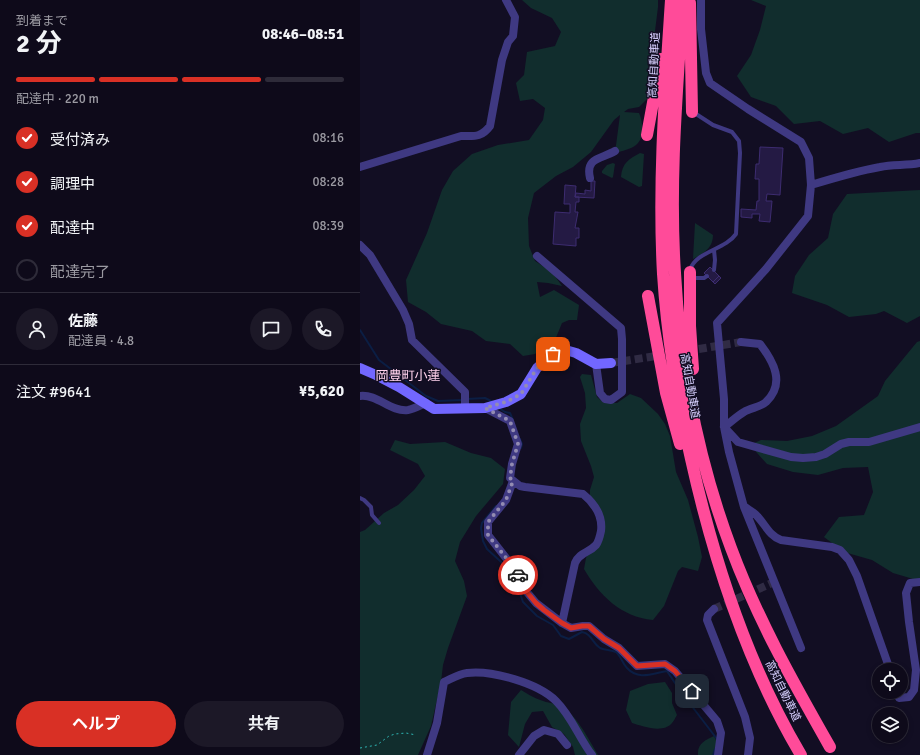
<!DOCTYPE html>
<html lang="ja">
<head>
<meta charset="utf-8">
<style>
	:root { --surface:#0e0a1a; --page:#1c1827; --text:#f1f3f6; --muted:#9b9aa2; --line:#2e2b39; --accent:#d93025 }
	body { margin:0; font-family:Signika,"Noto Sans JP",sans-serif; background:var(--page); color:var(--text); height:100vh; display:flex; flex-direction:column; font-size:15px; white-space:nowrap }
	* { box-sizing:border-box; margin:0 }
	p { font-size:13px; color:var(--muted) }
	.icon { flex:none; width:22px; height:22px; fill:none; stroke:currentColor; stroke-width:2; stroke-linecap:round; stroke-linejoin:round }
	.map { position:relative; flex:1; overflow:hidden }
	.details { display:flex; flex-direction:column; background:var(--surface); width:360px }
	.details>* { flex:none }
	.controls { position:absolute; left:512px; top:663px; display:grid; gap:8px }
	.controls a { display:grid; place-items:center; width:36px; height:36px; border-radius:50%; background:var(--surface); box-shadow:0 2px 6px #0003,0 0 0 1px var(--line); font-size:20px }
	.pin { position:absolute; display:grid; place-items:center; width:34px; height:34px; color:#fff; margin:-17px; border-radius:8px; box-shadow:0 2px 6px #0006 }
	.courier { position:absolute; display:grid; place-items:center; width:40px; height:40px; margin:-20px; border:3px solid #d93025; border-radius:50%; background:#fff; color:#222; box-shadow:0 1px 5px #0007 }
	.summary em { font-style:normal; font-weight:700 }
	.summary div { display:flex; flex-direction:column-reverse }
	.summary { display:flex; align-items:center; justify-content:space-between; height:68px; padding:0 16px }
	h1 { font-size:26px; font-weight:700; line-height:30px }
	.bar { display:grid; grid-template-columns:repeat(4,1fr); gap:6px 4px; align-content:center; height:48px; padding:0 16px }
	.bar i { height:5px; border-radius:3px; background:var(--line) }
	.bar .on { background:var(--accent) }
	.bar p { grid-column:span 4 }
	.line { display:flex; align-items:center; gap:10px; padding:0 16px; border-top:1px solid var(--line) }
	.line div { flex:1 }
	.round { display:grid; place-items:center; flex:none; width:42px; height:42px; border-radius:21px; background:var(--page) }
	ol { padding:0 16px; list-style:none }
	li { display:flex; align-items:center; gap:12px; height:44px }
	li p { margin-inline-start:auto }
	li .icon { padding:4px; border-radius:50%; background:var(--accent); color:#fff; stroke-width:4 }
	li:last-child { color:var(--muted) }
	li i { width:22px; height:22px; border:2px solid var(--line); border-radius:50% }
	.action { display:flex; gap:8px; margin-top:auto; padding:8px 16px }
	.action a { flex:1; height:46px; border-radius:24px; background:var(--accent); color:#fff; font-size:16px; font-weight:700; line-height:46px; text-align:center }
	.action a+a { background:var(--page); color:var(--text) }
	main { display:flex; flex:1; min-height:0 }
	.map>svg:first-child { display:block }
	.green { fill:#112d2d }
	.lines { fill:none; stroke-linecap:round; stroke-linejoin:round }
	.stream { stroke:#0b1e44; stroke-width:2 }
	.building { fill:#241a44; stroke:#3d2c70 }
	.street-tunnel { stroke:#302b44; stroke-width:8; stroke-dasharray:8 4; stroke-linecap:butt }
	.path { stroke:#2eb5b3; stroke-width:1; stroke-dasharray:2 3; stroke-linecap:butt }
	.lane { stroke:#3f3982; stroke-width:4 }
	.street { stroke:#3f3982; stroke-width:8 }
	.secondary { stroke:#7267ff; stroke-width:10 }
	.highway { stroke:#ff4b99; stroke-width:12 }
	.done { stroke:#938cb2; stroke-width:4; stroke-dasharray:0 7.2 }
	.route { stroke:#d93025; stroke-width:5 }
	.labels { text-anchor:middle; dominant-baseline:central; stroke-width:3; stroke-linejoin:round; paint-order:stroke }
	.street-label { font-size:11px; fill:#d8d0ff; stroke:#120e23 }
	.quarter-label { font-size:13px; fill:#ffd2ec; stroke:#120e23 }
</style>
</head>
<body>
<main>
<section class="details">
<div class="summary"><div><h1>2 分</h1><p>到着まで</p></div><em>08:46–08:51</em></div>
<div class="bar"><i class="on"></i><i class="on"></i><i class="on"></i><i></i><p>配達中 · 220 m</p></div>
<ol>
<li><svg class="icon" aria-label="check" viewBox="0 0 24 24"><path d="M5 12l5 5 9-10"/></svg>受付済み<p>08:16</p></li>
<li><svg class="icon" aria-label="check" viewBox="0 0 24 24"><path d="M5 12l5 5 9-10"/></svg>調理中<p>08:28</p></li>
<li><svg class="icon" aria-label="check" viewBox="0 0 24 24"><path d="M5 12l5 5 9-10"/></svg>配達中<p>08:39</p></li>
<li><i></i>配達完了</li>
</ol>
<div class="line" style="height:72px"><a class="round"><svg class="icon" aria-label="person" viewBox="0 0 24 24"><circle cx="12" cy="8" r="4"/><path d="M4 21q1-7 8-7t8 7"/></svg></a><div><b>佐藤</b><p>配達員 · 4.8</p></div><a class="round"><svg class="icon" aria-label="chat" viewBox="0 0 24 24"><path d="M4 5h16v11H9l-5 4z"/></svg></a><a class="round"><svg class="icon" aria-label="phone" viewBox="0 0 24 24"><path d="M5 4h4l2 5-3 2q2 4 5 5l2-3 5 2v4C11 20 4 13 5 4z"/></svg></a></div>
<div class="line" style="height:52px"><div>注文 #9641</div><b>¥5,620</b></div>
<div class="action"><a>ヘルプ</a><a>共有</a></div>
</section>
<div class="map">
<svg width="560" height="755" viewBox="0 0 560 755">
	<rect width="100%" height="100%" fill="#120e23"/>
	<path class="green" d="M162 0H298V7L295 31V51L289 97 279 107 268 109 264 112 279 113C283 122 285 138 276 145 271 149 262 151 255 153L260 115 254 120 231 152 213 167 196 176 174 193 168 218 169 246 175 261 192 272 202 286 188 283 177 282 180 297 194 290 219 305 217 320H209L202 323 195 340 186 344 175 354 163 356 150 344 126 341 112 331 81 324 66 312 48 302 46 280 67 233 82 190 93 171 112 154 138 145 169 140 183 120 185 108 173 99 160 101 156 83 164 75 167 52 195 46 201 32 192 18 171 8Z
		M391 0H560V133H556L529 142 508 128 483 134 460 121 434 124 416 106 391 97 377 76 391 55 400 30 406 6Z
		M280 153 284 154 282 186 279 187 261 177C262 163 269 159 280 153Z
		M253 163 255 164 253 177 252 178 242 173V171L247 165Z
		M560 190V316L547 323 524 311 516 314 489 317 467 305 432 293 435 276 449 255 468 238 473 214 487 194Z
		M335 223 353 235C353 248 344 253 333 259Z
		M560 341V581L533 573 512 560 484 552 464 537 479 517 504 515 513 492 508 467 483 468 458 475 433 472 407 464 390 445 401 440 427 441 452 436 476 426 518 396 525 381 557 342Z
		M222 374 231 375 237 397 244 403H257L270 394 281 398 298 414 305 424 310 436 316 472 328 500 338 537 342 557 338 571 322 567 318 571 304 606 293 620C261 617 239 595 224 569L226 558 239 534 240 518 230 507V490L234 477 231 466 221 441 220 424 226 408 225 393 220 377Z
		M35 440 50 444 85 442 111 453 131 458 145 469 143 484 116 516 100 542 95 561 104 581 107 596 88 648 83 665 81 682 71 726 58 755H0V532L5 530 24 513 38 505 54 490 65 476 58 464 30 450Z
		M305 682 312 693V703L317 715C315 718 314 721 312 723 303 734 282 726 272 723L266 710 270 691 288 684Z
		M161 690C169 695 176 699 186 702 189 703 194 703 198 705 215 711 229 740 238 755H215L213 747 204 734 192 727 183 711 172 712 165 724 159 747 148 735 151 702Z
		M354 736 358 744 359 755H338C337 744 345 740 354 736Z"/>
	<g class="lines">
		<path class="stream" d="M0 330 19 360 66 396 78 401 103 400
			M107 399 125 398 133 402
			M139 408 145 412 150 413 153 420
			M160 439 162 444 161 448
			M136 506 122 523 121 528 123 541 127 549 151 571
			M154 576 163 602 177 616 193 625 201 636 209 639 222 632C232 634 232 643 240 648 244 650 251 650 256 652 261 656 262 663 267 668 279 681 293 673 307 671L321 692 357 739
			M353 755 355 749"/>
	</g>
	<path class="building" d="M400 147 423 148 420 195 407 194 406 201H412L410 222 399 221 400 214H392V218L381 217V209L396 210 397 201H399V179H395L396 164H399Z
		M231 181H235L234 198 215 197 216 193 225 194V190L231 191Z
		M205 185 216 186 215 197H219V202H216L215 212H218L215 228H219V238H216V246L193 244 195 212 210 213V204H204Z
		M350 267 359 276 353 282 344 273Z
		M359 276 361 278 355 284 353 282Z"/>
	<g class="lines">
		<path class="street-tunnel" d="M327 351 381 342
			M251 363 303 355
			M354 609 412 583"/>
		<path class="path" d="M0 748 17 745 29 736 35 734 46 733 56 735"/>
		<path class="lane" d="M330 270C336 251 365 250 376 234L380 153 379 141 372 132 353 125 333 112
			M354 270 355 260 354 250
			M332 278H344L347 276
			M0 498 4 500 11 507 12 515 19 523"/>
		<path class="street" d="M341 0V29L346 73 350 83 388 109 441 142 449 158 451 185 448 216 406 269 357 323 364 399V427L369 452 384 507 441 648
			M0 167 101 136C114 136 121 138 130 126L142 60 148 42 153 36 155 17 146 0
			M230 178C225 157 242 159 255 151
			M451 185C474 178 497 171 520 167 533 164 547 166 560 163
			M0 245 10 255 43 310 49 324 52 340 105 392V408
			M177 256 261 328 262 339V392L251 400 245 399 240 393 236 364
			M0 396C18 394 30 412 48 410 54 409 61 405 66 403
			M125 408 150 421 158 444 152 464 150 478 160 486 165 487 223 494C234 503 243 515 241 531 240 536 239 541 236 545 229 553 220 552 215 563L202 623
			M364 427C371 422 377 416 384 412 390 408 401 407 406 402 426 383 413 361 400 344L381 342
			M365 428 378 442 431 457 443 458 456 457 465 454 481 444 489 442H509L560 427
			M153 481 146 500 128 522V535L154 568 166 591 176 603 202 623 211 628 223 626H229L244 639 259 648 277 666 305 664 315 671 357 721 361 733 358 755
			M385 507C389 510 395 513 398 517 406 526 410 536 421 540L472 547 480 550 489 560 497 576 530 670
			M354 609 348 615 347 620 385 717 390 738 388 755
			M537 692 539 698 549 697 554 690 556 670 549 622 546 593 550 583 560 582
			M67 755 77 723 84 682C91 679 99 674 107 673 132 670 178 683 196 701 212 717 219 738 232 755
			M159 755 174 736 184 730 198 734 207 745"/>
		<path class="secondary" d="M0 368 16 375 39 387 74 409 125 408 146 402 161 394 177 368 193 354 202 349 216 353 236 364 251 363"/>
		<path class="highway" d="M311 0C305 91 298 183 303 274 307 336 317 398 331 459 354 562 387 664 441 755
			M323 0C317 91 309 182 315 273 320 366 338 460 371 548 397 618 433 682 470 747
			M330 3 332 112
			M287 135 301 59
			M330 272V326L333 369
			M288 296 306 393 320 444"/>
	</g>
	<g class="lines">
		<path class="done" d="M158 575 154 568 128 535V522L146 500 153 481 150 478 152 464 158 444 150 421 125 408 146 402 161 394 177 368 193 354"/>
		<path class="route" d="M158 575 166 591 176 603 184 610 202 623 211 628 222 626H229L244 639 259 648 277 666 305 664 315 671 332 691"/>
	</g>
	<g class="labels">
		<g class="street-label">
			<text transform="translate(294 65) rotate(-87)">高知自動車道</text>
			<text transform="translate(330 386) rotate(80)">高知自動車道</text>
			<text transform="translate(423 691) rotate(64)">高知自動車道</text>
		</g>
		<g class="quarter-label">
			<text x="48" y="376">岡豊町小蓮</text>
		</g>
	</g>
</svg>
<div class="controls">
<a><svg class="icon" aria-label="locate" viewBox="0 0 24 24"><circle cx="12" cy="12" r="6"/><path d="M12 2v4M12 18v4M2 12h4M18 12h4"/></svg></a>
<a><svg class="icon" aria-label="layers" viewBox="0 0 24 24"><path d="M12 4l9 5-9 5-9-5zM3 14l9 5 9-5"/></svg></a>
</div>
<div class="pin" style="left:193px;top:354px;background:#ea580c"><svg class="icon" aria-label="bag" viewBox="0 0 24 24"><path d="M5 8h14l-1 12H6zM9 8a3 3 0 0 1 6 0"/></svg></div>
<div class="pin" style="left:332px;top:691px;background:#1f2937"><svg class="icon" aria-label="home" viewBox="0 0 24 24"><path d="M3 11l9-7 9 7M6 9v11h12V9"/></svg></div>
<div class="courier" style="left:158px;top:575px"><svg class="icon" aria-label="car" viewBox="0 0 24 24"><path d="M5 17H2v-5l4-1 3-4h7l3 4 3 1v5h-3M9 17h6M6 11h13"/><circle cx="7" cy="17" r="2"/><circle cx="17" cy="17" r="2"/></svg></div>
</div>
</main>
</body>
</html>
